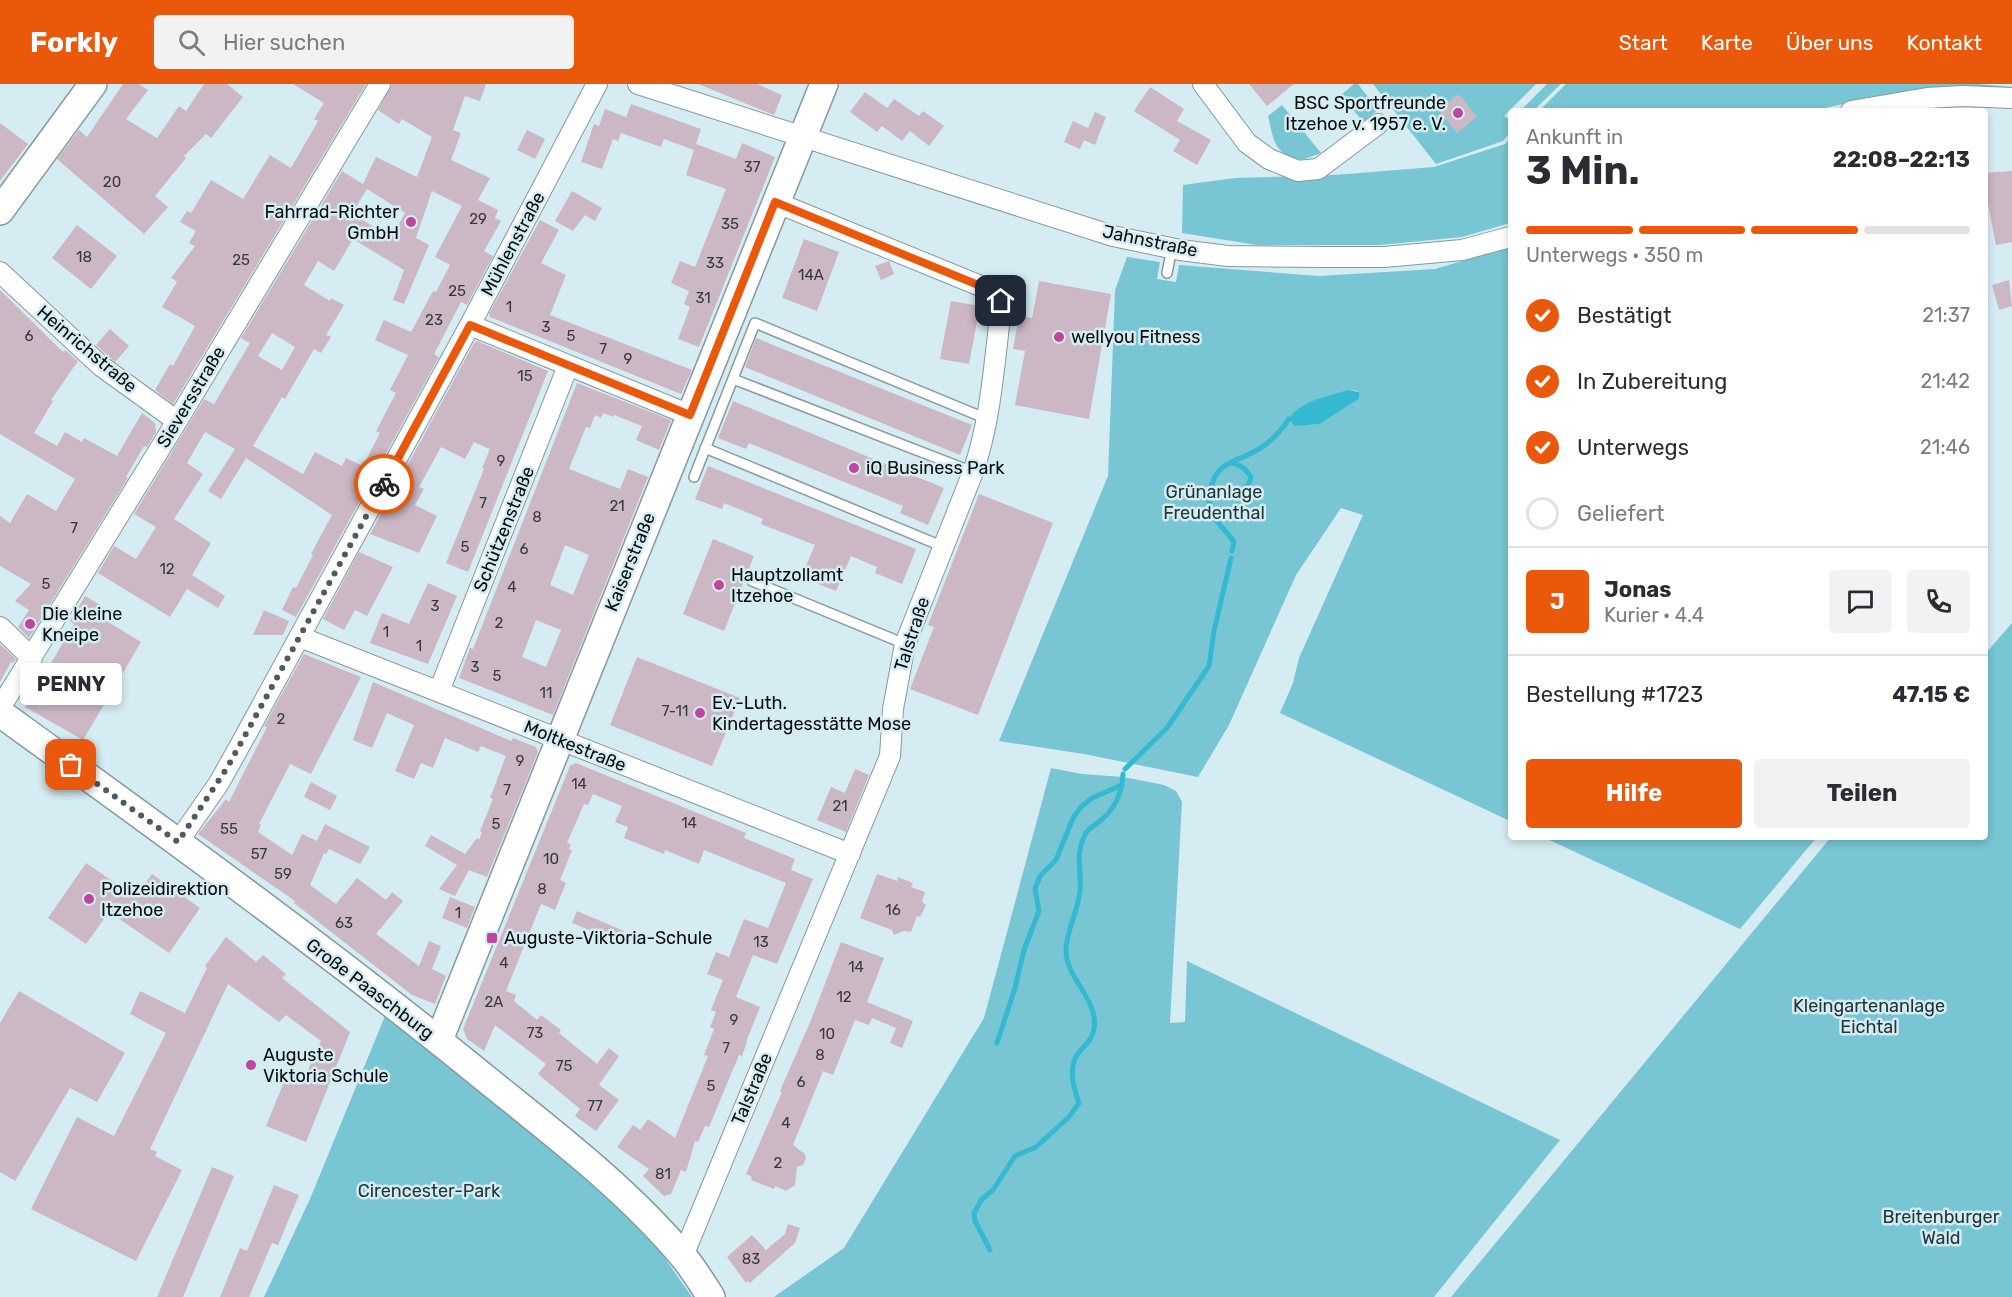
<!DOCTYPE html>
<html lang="de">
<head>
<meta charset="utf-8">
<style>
	:root { --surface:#fff; --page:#f2f2f3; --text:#2b2b33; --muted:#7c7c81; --line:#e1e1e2; --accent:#ea580c }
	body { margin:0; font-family:Rubik,sans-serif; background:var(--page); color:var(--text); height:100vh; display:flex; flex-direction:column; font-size:22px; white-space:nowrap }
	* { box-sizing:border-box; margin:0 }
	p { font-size:20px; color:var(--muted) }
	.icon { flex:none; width:33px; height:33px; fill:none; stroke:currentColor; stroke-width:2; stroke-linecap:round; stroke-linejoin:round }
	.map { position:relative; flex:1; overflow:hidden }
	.details { position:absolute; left:1508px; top:24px; width:480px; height:732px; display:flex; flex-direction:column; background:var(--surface); border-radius:6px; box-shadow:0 3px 9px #0003 }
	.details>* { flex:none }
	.pin { position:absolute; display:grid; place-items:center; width:51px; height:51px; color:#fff; margin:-26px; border-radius:12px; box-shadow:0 3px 9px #0006 }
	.courier { position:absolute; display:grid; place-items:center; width:60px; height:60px; margin:-30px; border:4px solid #ea580c; border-radius:50%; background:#fff; color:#222; box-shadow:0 2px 8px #0007 }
	.bubble { position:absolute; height:42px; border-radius:6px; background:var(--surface); box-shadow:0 3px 9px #0003; font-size:20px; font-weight:700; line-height:42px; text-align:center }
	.headline em { font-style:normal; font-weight:700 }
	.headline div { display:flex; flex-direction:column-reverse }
	.headline { display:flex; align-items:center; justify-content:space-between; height:102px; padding:0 18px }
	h1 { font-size:39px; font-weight:700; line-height:45px }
	.bar { display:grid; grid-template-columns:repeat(4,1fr); gap:9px 6px; align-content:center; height:72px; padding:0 18px }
	.bar i { height:8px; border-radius:4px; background:var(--line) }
	.bar .active { background:var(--accent) }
	.bar p { grid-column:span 4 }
	.line { display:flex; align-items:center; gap:15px; padding:0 18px; border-top:2px solid var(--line) }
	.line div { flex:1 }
	.round { display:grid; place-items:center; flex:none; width:63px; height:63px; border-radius:6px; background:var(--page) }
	ol { padding:0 18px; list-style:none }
	li { display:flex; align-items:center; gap:18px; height:66px }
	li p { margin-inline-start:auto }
	li .icon { padding:6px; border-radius:50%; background:var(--accent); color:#fff; stroke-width:4 }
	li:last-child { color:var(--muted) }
	li i { width:33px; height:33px; border:3px solid var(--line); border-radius:50% }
	.action { display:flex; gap:12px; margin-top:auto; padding:12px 18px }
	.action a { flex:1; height:69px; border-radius:6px; background:var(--accent); color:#fff; font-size:24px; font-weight:700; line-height:69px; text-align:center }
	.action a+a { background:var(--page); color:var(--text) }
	header { display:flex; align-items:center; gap:36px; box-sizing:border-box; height:84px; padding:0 30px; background:var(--accent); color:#fff }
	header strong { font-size:28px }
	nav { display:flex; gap:33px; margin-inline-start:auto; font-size:21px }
	.search { width:420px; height:54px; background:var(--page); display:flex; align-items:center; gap:15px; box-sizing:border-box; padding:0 21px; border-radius:6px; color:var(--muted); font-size:22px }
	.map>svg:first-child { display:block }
	.green { fill:#78c5d4; fill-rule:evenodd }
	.water { fill:#35b9d0 }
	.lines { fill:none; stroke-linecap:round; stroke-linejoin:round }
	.stream { stroke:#35b9d0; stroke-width:5 }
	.building { fill:#cbb8c4; fill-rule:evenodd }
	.lane-casing { stroke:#849a9f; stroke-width:12 }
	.street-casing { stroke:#849a9f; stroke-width:22 }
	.secondary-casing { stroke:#849a9f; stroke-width:30 }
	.lane { stroke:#fff; stroke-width:9 }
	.street { stroke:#fff; stroke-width:20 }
	.secondary { stroke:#fff; stroke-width:27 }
	.done { stroke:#4e5b5e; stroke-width:6; stroke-dasharray:0 10.8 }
	.route { stroke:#ea580c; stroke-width:8 }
	.poi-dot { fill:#be479d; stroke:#d5ecf2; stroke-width:2 }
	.labels { text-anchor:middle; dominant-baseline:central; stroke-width:5; stroke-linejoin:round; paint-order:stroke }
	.number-label { font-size:15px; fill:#37383c }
	.poi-label { font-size:18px; fill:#060d0f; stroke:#d5ecf2; text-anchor:start }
	.street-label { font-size:18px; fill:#060d0f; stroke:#d5ecf2 }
	.park-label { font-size:18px; fill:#20363b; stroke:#d5ecf2 }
</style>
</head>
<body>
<header>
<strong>Forkly</strong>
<div class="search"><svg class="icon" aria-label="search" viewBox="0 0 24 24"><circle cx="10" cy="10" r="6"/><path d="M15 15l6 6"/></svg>Hier suchen</div>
<nav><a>Start</a><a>Karte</a><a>Über uns</a><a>Kontakt</a></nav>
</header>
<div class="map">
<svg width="2012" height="1213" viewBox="0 0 2012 1213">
	<rect width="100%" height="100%" fill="#d5ecf2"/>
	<path class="green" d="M1354 0H1358L1378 26 1363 38 1341 11Z
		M1373 0H1536L1504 32 1510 36V49L1503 57 1436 80Z
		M1547 0H1561L1533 27H1520Z
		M1566 0H1978L2012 3V8C1945 9 1879 9 1814 27H1539Z
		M1282 21 1321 69 1302 76C1274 71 1274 57 1268 32Z
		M1510 54V139L1462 153 1380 161H1257L1182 149 1183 101 1235 94 1334 91 1434 83 1505 60Z
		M1510 163V737L1280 629 1293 599 1299 574 1363 431 1341 424 1296 491 1229 641 1198 693 1084 670 999 657 1108 392 1115 206 1127 173 1160 178 1157 195 1176 198 1179 181 1319 192 1435 185ZM1348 306 1358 307 1359 315 1320 340 1293 341Z
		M2012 539V1213H1451L1831 753H1984L1985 570Z
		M1051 684 1082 690 1123 693 1164 701 1176 707 1182 718 1170 939 1185 938 1187 877 1560 1056 1434 1213H774L844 1164 984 934Z
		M1543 753H1817L1740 845Z
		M385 932 586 1092 655 1160 692 1213H264L310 1115Z"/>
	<path class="water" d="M1348 306 1359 308V315L1320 340 1294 342 1289 335C1299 317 1330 312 1348 306Z"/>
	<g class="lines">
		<path class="stream" d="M1209 417 1216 410C1230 406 1248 412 1251 393 1245 384 1241 381 1231 379
			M1232 467 1234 458C1228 449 1219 441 1213 432 1210 425 1209 417 1210 409 1214 377 1236 379 1259 365 1272 357 1281 347 1289 335
			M1125 685 1167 644 1209 582 1214 547 1231 474
			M997 959 1015 904 1024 866 1039 827 1035 805 1040 792 1056 776 1073 734 1081 723 1092 714 1122 701
			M990 1166 975 1137 974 1129 982 1115 993 1106 1015 1072 1036 1063 1069 1033 1079 1019C1074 1005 1068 985 1077 971 1083 962 1092 957 1094 945 1099 915 1065 894 1066 865 1067 845 1078 827 1080 807 1082 788 1074 770 1086 749 1089 744 1095 741 1100 737 1115 725 1122 710 1123 690"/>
	</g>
	<path class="building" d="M123 0H139L148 6 126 35 157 54 179 22 186 27 204 0H227L243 13 211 54 206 50 184 72 186 74 155 112 168 123 144 150 57 75 79 46 87 53Z
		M293 0H366L173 320 155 306 170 280 173 282 195 242 162 223 177 198 171 194 195 162 189 159 196 147 180 138 187 127 191 129 211 96 243 115 270 71 291 84 318 37 314 35 324 19Z
		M392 0H486L480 17 465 12 453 46 461 49 451 76 490 94 478 116 498 126 495 134 501 137 484 167 493 172 467 221 461 218 434 270 439 273 296 533 282 526 293 503 296 504 313 471 311 470 332 431 246 374 221 415 208 407 235 365 205 348 187 379 203 390 174 435 211 459 192 491 225 512 218 524 187 505 170 533 98 489 114 462 136 475 156 443 134 430 204 315 214 320 250 259 241 254 342 87 363 100 376 73 417 93 432 53 402 35 399 40 378 26ZM367 105 405 129 391 154 352 129ZM432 107 462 122 435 173 450 181 436 208 433 207 411 248 384 236 375 256 408 271 390 306 396 309 376 347 380 349 363 382 346 374 342 382 315 368 303 390 253 362 282 313 285 315 314 265 321 269 331 253 326 251 344 221 331 214 330 217 304 201 318 177 334 187 353 155 404 186 393 216 404 220 429 161 416 154ZM272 249 295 263 282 286 258 272Z
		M698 0H757L782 11 774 31Z
		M1249 0H1294L1267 22Z
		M1150 3 1184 25 1177 37 1211 56 1197 81 1173 67 1180 56 1134 27Z
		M865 8 887 24 894 15 919 32 923 27 944 42 929 62 910 47 902 57 882 42 877 48 850 28Z
		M1459 10 1477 33 1457 49 1438 26Z
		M631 20 701 45 694 66 664 55 661 63 621 49 618 57 613 55 602 85 581 78 594 40 599 42 605 25 626 33Z
		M1095 28 1106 33 1095 61 1084 56 1080 65 1064 58 1073 37 1088 44Z
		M0 39 28 60 0 97Z
		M527 46 545 55 535 75 517 66Z
		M742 59 775 73 699 263 678 255 690 223 684 220 689 207 671 199 680 177 695 183 726 105 686 91 696 60 736 75Z
		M2012 87V158L1996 161 1987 115H1984V89Z
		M572 107 602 124 595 137 585 131 573 147 555 137Z
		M540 136 559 146 541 179 566 191 550 231 692 286 681 310 490 233 489 230Z
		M77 141 117 172 91 205 52 174Z
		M804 155 839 168 817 227 782 214Z
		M889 177 894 190 881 196 875 182Z
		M2009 196 2012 222 1999 226 1992 201Z
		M1039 197 1111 210 1089 335 1015 321 1025 267 1013 265 1019 232 1032 234Z
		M0 206 63 268 65 266 78 277 51 316 53 317 34 349 57 362 65 348 82 358 84 354 117 372 142 329 155 339 156 348 147 363 144 362 126 393 128 394 29 554 18 543 29 526 15 517 31 500 0 482V432L10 439 27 410 56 427 75 395 0 350Z
		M951 217 980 222 969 280 940 275Z
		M110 245 129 262 115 278 96 261Z
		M756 254 972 341 960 371 745 283Z
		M477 257 548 287 468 488 446 479 484 385 482 384 490 365 474 358 465 375 441 363 419 403 424 405 415 421 437 432 419 469 370 450 474 259Z
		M577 299 671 336 659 366 636 356 642 342 614 331V333L603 329 601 334 595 331 590 344 586 343 569 385 620 405 628 385 648 393 553 631 459 594 470 564 473 565ZM565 461 589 471 573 511 550 501ZM536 536 561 546 546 583 522 573Z
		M733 317 944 404 928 441 900 429 903 422 749 359 746 365 718 354Z
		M708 382 916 465 902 500 875 489 877 483 851 472 836 507 801 493 815 461 761 440 763 435 724 419 722 425 695 415Z
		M979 410 1053 439 978 631 910 605 934 543 928 541Z
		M713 455 754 472 724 547 683 530Z
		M359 468 393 483 367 532 355 526 344 546 323 535Z
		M428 499 457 512 428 580 370 559 382 529 409 540Z
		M85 512 110 527 105 536 141 558 83 656 25 623 74 540 70 537Z
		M264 526 289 537 283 551H253Z
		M0 560 16 575 13 579 11 578 0 598Z
		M304 570 361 593 311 690 290 680 259 740 261 741 258 748 292 771 302 750 317 757 325 740 370 763 360 780 329 765 326 770 324 769 310 801 336 820 357 794 386 816 392 808 403 817 376 850 419 882 429 857 441 862 432 885 446 892 435 920 412 911 294 819 295 817 198 750 226 715 229 718 267 643 264 642Z
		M637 573 740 614 712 682 610 641Z
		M373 598 511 657 513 654 536 663 538 668 487 793 469 786 455 812 439 805 457 781 425 762 431 751 465 770 477 754 479 756 482 748 480 747 493 715 490 714 506 672 481 662 478 668 445 654 433 684 421 679 414 695 395 687 414 641 387 629 372 664 353 656Z
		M576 679 746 749 744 754 795 775 791 786 813 795 777 880 753 871 736 913 760 923 746 958H747L742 972 739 971 709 1043 705 1042 698 1058 695 1057 686 1088 681 1086 671 1110 664 1112 643 1092 649 1085 617 1063 633 1041 640 1046 648 1035 675 1054 708 972 704 971 714 945 710 943 716 928 711 926 723 896 707 890 716 868 729 873 744 835 768 844 786 799 704 766 699 780 665 766 664 770 624 754 628 743 615 738 622 722 593 710 588 721 584 720 567 759 571 760 569 765 572 766 560 796 566 799 555 826 541 820 506 907 516 911 514 917 537 936 541 931 561 946 559 949 597 980 609 964 619 972 599 1001 619 1016 596 1047 575 1032 580 1025 538 990 546 980 495 941 484 967 467 955 463 945 570 682Z
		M855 685 869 691 846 748 817 736 831 703 845 709Z
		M311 698 337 712 330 726 304 713Z
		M86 779 136 813 152 790 200 824 169 869 109 828 86 860 48 834Z
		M877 790 897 797 898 793 913 799 911 803 925 808 922 818 926 821 920 833 917 832 911 848 904 847 894 851 892 846 860 834Z
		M450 813 475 823 467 844 442 834Z
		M577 827 624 847 620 859 572 839Z
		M226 853 256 878 263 871 286 890 282 894 350 948 306 1058 266 1042 286 993 302 999 321 957 286 931 279 938 228 900 150 1065 157 1068 155 1072 182 1086 136 1177 31 1125 77 1033 114 1052 166 949 130 930 140 907 185 929 207 884 205 882Z
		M841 858 884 874 867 918 913 937 902 964 890 959 896 944 872 934 869 941 855 936 833 991 823 987 793 1061 805 1070 806 1074 803 1081 797 1083 795 1101 786 1107 775 1102 774 1105 751 1096 752 1093 746 1090 782 1008 780 1007 811 936Z
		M19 907 125 969 97 1018 70 1004 15 1097 0 1088V939Z
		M212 1083 234 1092 183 1213H157Z
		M274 1101 299 1111 278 1161 272 1159 249 1213H220L240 1164 247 1167Z
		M788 1140 800 1144 795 1159 750 1199 748 1197 746 1199 727 1173 752 1151 766 1166 785 1150Z"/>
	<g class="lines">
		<defs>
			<path id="lane" d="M1167 189 1172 164
				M733 295 973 388
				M705 364 944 463
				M694 393 755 239 987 335
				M752 497 905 560"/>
			<path id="street" d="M638 0 1113 152 1180 166 1228 172 1322 173H1384L1462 166 1510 153
				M1203 0 1247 59 1269 75 1298 87 1318 85 1378 40
				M1851 27 1927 14 1962 12 2012 14
				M0 188 101 282 177 337
				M470 241 690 331
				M0 543 32 574
				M300 553 850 770
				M439 607 568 282
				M0 624 177 337 380 0
				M178 758 219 699 243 656 470 241 597 0
				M683 1172 890 672 893 625 905 560 973 388C991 336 994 280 1001 225 1001 214 997 211 988 205L775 118"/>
			<path id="secondary" d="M0 127 93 0
				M0 629C160 745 321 861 475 986 546 1044 622 1100 682 1171 693 1184 702 1199 711 1213
				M439 956 824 0"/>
		</defs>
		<use href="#lane" class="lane-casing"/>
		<use href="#street" class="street-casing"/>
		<use href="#secondary" class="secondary-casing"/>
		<use href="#lane" class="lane"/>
		<use href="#street" class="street"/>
		<use href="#secondary" class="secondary"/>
	</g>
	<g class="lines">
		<path class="done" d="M71 681 178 758 227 684 384 400"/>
		<path class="route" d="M384 400 470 241 690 331 775 118 988 205 997 211 1001 217"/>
	</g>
	<g class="poi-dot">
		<circle cx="1458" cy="29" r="6"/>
		<circle cx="411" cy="138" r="6"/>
		<circle cx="1059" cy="253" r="6"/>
		<circle cx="854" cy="384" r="6"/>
		<circle cx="719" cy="501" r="6"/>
		<circle cx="30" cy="540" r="6"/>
		<circle cx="700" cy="629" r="6"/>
		<circle cx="89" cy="815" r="6"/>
		<rect x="486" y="848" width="12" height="12" rx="3"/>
		<circle cx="251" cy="981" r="6"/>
	</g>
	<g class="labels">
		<g class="number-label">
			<text x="752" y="83">37</text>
			<text x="112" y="98">20</text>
			<text x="478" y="135">29</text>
			<text x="730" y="140">35</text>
			<text x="84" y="173">18</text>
			<text x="241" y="176">25</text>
			<text x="715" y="179">33</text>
			<text x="811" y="191">14A</text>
			<text x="457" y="207">25</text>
			<text x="703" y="214">31</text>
			<text x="509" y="223">1</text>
			<text x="434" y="236">23</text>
			<text x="546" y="243">3</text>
			<text x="29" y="252">6</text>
			<text x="571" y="252">5</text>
			<text x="603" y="265">7</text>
			<text x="628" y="275">9</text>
			<text x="525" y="292">15</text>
			<text x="501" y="377">9</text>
			<text x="483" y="419">7</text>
			<text x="617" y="422">21</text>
			<text x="537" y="433">8</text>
			<text x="74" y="444">7</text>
			<text x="465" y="463">5</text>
			<text x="524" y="465">6</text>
			<text x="167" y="485">12</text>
			<text x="46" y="500">5</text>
			<text x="512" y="503">4</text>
			<text x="435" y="522">3</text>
			<text x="499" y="539">2</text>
			<text x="386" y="548">1</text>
			<text x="419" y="562">1</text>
			<text x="475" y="583">3</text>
			<text x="497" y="592">5</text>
			<text x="546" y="609">11</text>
			<text x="675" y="627">7-11</text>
			<text x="281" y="635">2</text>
			<text x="520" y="677">9</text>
			<text x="579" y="700">14</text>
			<text x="507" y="706">7</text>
			<text x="840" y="722">21</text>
			<text x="689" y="739">14</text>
			<text x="496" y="740">5</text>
			<text x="229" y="745">55</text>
			<text x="259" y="770">57</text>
			<text x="551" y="775">10</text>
			<text x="283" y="790">59</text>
			<text x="542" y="805">8</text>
			<text x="893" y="826">16</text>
			<text x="458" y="829">1</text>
			<text x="344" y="839">63</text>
			<text x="761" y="858">13</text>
			<text x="504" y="879">4</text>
			<text x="856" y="883">14</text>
			<text x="844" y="913">12</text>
			<text x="494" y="918">2A</text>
			<text x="734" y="936">9</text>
			<text x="535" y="949">73</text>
			<text x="827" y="950">10</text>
			<text x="726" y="964">7</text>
			<text x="820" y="971">8</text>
			<text x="564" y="982">75</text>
			<text x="801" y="998">6</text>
			<text x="711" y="1002">5</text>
			<text x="595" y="1022">77</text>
			<text x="786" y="1039">4</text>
			<text x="778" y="1079">2</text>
			<text x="663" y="1090">81</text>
			<text x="751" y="1175">83</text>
		</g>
		<g class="poi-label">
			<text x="1446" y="19" text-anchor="end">BSC Sportfreunde<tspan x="1446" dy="21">Itzehoe v. 1957 e. V.</tspan></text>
			<text x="399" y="128" text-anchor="end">Fahrrad-Richter<tspan x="399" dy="21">GmbH</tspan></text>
			<text x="1071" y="253">wellyou Fitness</text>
			<text x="866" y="384">iQ Business Park</text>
			<text x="731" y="491">Hauptzollamt<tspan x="731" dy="21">Itzehoe</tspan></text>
			<text x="42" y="530">Die kleine<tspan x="42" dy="21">Kneipe</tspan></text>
			<text x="712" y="619">Ev.-Luth.<tspan x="712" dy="21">Kindertagesstätte Mose</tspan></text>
			<text x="101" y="805">Polizeidirektion<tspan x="101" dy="21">Itzehoe</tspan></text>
			<text x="504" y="854">Auguste-Viktoria-Schule</text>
			<text x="263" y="971">Auguste<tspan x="263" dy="21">Viktoria Schule</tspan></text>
		</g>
		<g class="street-label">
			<text transform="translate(1150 157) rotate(12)">Jahnstraße</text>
			<text transform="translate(513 160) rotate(-62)">Mühlenstraße</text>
			<text transform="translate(87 265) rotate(40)">Heinrichstraße</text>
			<text transform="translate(191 313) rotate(-59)">Sieversstraße</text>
			<text transform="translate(504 445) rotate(-68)">Schützenstraße</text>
			<text transform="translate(630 478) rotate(-68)">Kaiserstraße</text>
			<text transform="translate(912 550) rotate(-72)">Talstraße</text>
			<text transform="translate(575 662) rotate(22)">Moltkestraße</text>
			<text transform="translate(370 905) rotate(37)">Große Paaschburg</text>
			<text transform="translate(752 1005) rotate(-67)">Talstraße</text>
		</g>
		<g class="park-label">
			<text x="1214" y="408">Grünanlage<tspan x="1214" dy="21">Freudenthal</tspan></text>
			<text x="1869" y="922">Kleingartenanlage<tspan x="1869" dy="21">Eichtal</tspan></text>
			<text x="429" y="1107">Cirencester-Park</text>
			<text x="1941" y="1133">Breitenburger<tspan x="1941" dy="21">Wald</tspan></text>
		</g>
	</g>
</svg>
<div class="pin" style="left:71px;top:681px;background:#ea580c"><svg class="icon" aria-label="bag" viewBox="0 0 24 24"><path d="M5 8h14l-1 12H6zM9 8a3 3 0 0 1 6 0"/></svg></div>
<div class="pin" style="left:1001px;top:217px;background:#1f2937"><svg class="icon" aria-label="home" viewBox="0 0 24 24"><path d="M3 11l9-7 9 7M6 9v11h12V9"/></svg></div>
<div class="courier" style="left:384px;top:400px"><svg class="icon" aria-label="bike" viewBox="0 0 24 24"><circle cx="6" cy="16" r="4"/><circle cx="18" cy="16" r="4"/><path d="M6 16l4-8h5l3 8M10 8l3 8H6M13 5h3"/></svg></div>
<div class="bubble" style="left:20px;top:579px;width:102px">PENNY</div>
<section class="details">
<div class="headline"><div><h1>3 Min.</h1><p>Ankunft in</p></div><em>22:08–22:13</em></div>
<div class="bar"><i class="active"></i><i class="active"></i><i class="active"></i><i></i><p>Unterwegs · 350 m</p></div>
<ol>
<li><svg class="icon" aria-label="check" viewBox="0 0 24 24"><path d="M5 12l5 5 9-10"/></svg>Bestätigt<p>21:37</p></li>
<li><svg class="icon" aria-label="check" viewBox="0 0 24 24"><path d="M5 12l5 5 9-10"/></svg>In Zubereitung<p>21:42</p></li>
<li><svg class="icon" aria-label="check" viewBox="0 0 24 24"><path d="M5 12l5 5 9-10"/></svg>Unterwegs<p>21:46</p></li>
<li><i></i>Geliefert</li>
</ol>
<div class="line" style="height:108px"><b class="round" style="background:var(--accent);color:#fff">J</b><div><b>Jonas</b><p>Kurier · 4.4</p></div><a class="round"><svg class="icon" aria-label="chat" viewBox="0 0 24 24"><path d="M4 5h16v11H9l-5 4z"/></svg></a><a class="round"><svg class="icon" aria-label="phone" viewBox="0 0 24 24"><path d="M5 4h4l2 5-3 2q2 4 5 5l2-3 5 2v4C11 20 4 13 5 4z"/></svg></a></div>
<div class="line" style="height:78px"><div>Bestellung #1723</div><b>47.15 €</b></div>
<div class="action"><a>Hilfe</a><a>Teilen</a></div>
</section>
</div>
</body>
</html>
